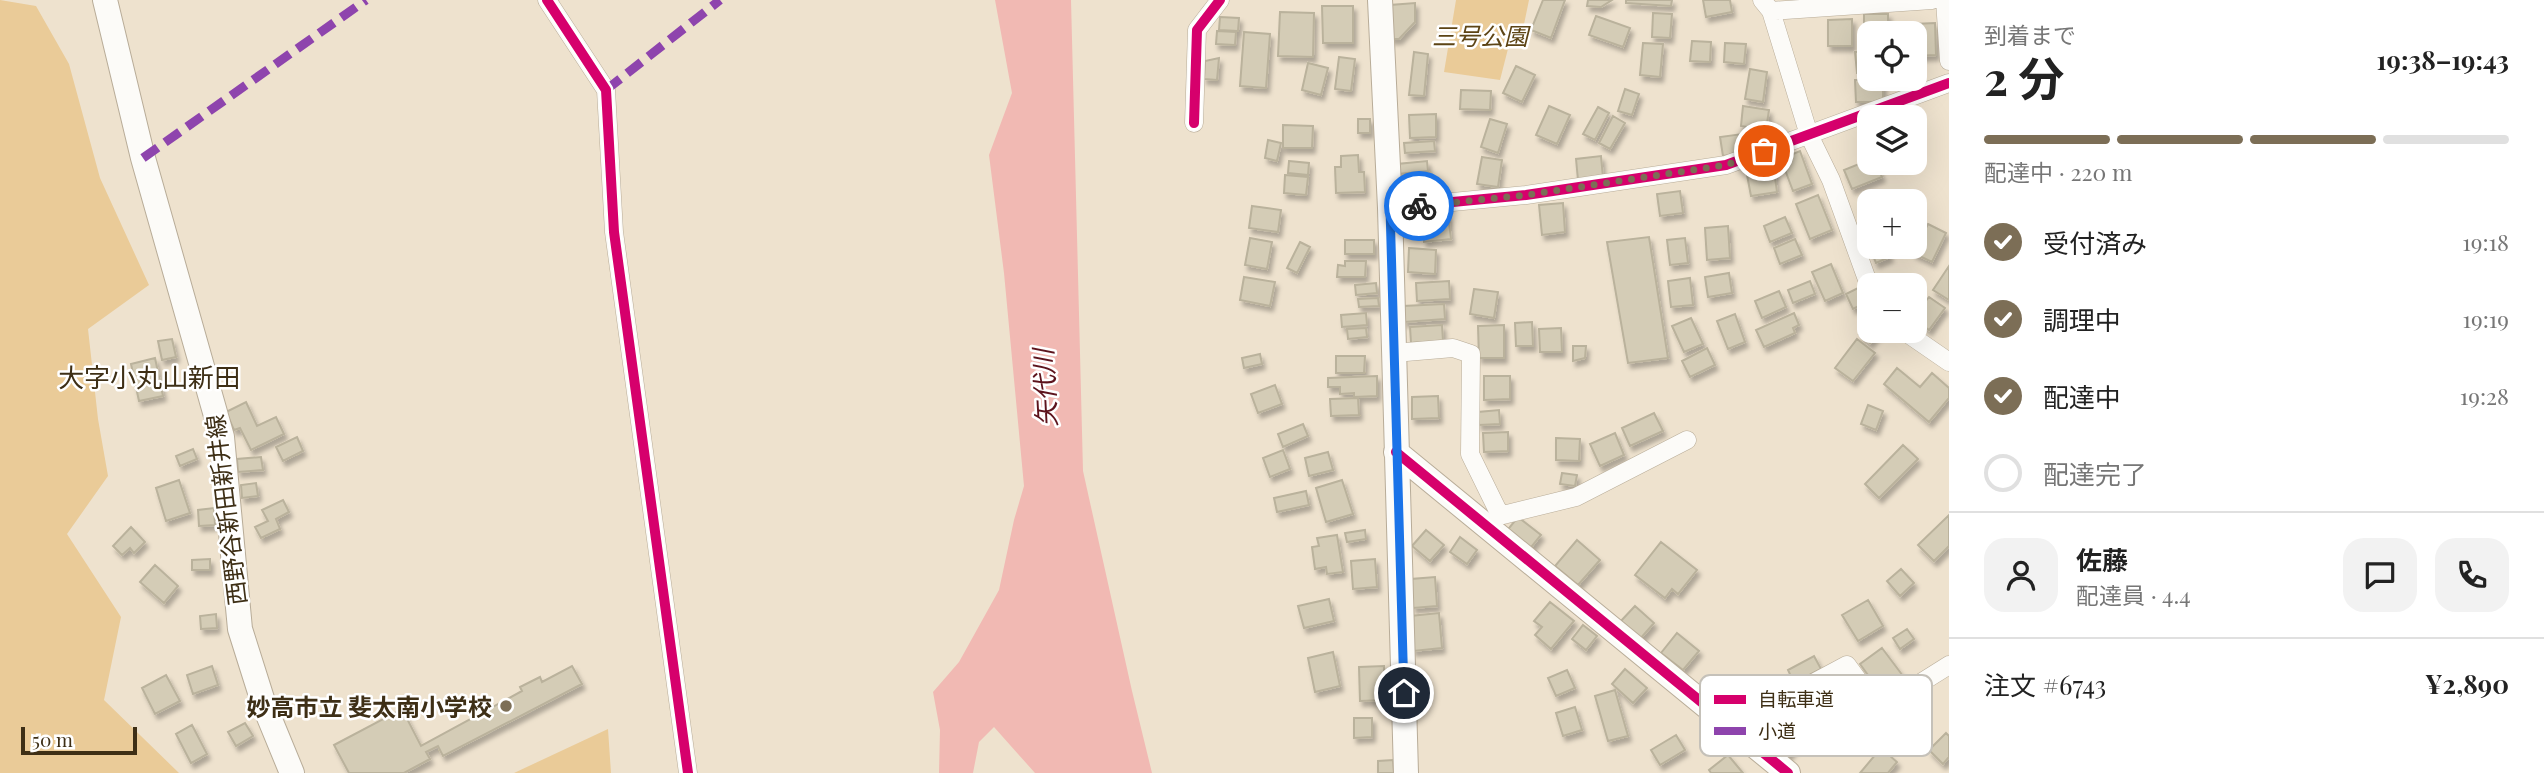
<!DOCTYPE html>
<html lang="ja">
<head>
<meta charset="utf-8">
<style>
	:root { --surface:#fff; --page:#f2f2f2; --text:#222; --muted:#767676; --line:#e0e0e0; --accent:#7c6e56 }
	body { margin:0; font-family:"Playfair Display","Noto Sans JP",serif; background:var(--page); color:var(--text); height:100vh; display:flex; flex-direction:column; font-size:26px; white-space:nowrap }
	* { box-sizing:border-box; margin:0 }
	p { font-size:23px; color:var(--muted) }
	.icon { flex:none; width:38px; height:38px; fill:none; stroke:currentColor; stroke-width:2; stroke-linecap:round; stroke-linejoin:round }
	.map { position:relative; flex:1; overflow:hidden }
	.sheet { display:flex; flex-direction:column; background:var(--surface); width:595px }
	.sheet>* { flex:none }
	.tools { position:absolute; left:1857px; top:21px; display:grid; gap:14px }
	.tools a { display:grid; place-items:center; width:70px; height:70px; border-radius:14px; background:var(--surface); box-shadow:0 7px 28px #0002; font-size:35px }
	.scale { position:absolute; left:21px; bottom:18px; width:116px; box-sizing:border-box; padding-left:7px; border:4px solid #3e2f16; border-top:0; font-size:19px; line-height:24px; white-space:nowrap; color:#3e2f16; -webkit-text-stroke:5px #fff; paint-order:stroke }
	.pin { position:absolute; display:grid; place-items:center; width:60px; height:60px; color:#fff; margin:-30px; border:4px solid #fff; border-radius:50%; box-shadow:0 2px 7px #0007 }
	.courier { position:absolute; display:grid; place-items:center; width:70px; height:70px; margin:-35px; border:5px solid #1a73e8; border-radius:50%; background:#fff; color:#222; box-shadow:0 2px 9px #0007 }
	.head em { font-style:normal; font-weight:700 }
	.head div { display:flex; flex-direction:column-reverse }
	.head { display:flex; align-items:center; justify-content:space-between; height:119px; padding:0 35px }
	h1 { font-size:46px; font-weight:700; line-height:52px }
	.bar { display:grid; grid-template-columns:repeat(4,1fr); gap:10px 7px; align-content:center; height:84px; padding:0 35px }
	.bar i { height:9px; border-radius:5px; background:var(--line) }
	.bar .on { background:var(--accent) }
	.bar p { grid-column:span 4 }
	.line { display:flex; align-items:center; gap:18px; padding:0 35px; border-top:2px solid var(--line) }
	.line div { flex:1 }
	.round { display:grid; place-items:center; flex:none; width:74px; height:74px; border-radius:21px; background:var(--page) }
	ol { padding:0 35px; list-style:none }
	li { display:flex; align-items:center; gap:21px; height:77px }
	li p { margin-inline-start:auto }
	li .icon { padding:7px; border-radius:50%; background:var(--accent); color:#fff; stroke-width:4 }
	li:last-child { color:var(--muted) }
	li i { width:38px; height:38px; border:4px solid var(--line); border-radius:50% }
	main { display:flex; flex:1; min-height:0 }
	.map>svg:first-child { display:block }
	.green { fill:#eacb98 }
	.water { fill:#f1b9b3 }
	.building { fill:#d4ccb6; stroke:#bab29c; stroke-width:2; filter:url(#shadow) }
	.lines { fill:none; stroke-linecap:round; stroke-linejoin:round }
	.street-casing { stroke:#b8ac98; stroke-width:19 }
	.secondary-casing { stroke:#b8ac98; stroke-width:26 }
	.street { stroke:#fcfbf8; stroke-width:18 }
	.secondary { stroke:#fcfbf8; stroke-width:24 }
	.quiet { stroke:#8e44ad; stroke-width:9; stroke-dasharray:18 9; stroke-linecap:butt }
	.cycleway-casing { stroke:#fff; stroke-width:15 }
	.cycleway { stroke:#d6006c; stroke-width:10 }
	.done { stroke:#7c6e56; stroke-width:7; stroke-dasharray:0 12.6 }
	.route { stroke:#1a73e8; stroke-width:9 }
	.poi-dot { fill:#7c6e56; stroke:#fff; stroke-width:2.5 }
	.labels { text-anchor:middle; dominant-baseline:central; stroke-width:5; stroke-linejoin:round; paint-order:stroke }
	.park-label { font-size:24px; font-style:italic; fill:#5d4415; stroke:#fff }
	.street-label { font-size:24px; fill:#3e2f16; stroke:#fff }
	.poi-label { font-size:24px; font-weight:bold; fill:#3e2f16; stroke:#fff; text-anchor:end }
	.neighbourhood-label { font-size:26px; fill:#3e2f16; stroke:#fff }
	.water-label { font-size:26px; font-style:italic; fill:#5d131c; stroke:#fff }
	.key { fill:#fff; stroke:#c5c1b9; stroke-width:2 }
	.key-label { font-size:19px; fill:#3e2f16 }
</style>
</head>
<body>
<main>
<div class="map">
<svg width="1949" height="773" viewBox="0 0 1949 773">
	<defs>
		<filter id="shadow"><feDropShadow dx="3" dy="5" stdDeviation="2" flood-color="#0004"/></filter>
	</defs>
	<rect width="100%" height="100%" fill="#eee2ce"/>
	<path class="green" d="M0 0 36 6 69 64 100 178 149 285 88 329 98 419 108 476 67 534 121 617 104 700 179 773H0Z
		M1456 0H1529L1523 29 1516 31 1510 41 1500 80 1444 72Z
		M608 729 611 773H514Z"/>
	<path class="water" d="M995 0H1071L1083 471 1132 691 1152 773H1035L994 727 979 742 973 773H939L940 730 933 692 959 662 999 590 1014 520 1024 486 1004 273 989 155 1012 93Z"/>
	<path class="building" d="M1543 0H1565L1551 38 1531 30Z
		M1588 0H1612L1601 7 1587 6Z
		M1626 0H1672L1671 6 1626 3Z
		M1703 0H1730L1732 12 1706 17Z
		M1415 3V22L1399 39H1390V5Z
		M1322 6H1353V43H1323Z
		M1280 12 1314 13 1313 57 1278 56Z
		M1653 13 1672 14 1670 38 1652 37Z
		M1864 14H1888V33H1869V41H1864Z
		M1596 16 1630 28 1623 47 1589 35Z
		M1220 17 1239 18 1238 31 1219 30Z
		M1852 19V46H1828V20Z
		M1935 23 1936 55 1914 56 1913 24Z
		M1217 31 1236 32 1235 45 1216 44Z
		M1244 32 1270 34 1266 88 1240 86Z
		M1692 41 1711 42 1710 62 1690 61Z
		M1643 43 1663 44 1660 77 1640 75Z
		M1725 43 1746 44 1744 64 1724 62Z
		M1869 51V72L1857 73 1855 52Z
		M1414 52 1428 54 1424 96 1409 95Z
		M1339 57 1355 59 1351 91 1335 89Z
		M1219 58 1217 80 1204 79 1205 61Z
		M1308 63 1328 68 1321 95 1302 90Z
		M1516 66 1535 75 1522 102 1503 93Z
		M1750 69 1767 72 1763 102 1745 99Z
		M1883 79V102H1856L1855 80Z
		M1625 89 1639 94 1632 115 1618 111Z
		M1461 90 1491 91 1490 110 1460 109Z
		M1549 106 1570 115 1557 144 1536 135Z
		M1743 106 1769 110 1766 130 1741 126Z
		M1598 107 1609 113 1595 140 1583 134Z
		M1436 114V137L1410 138 1409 115Z
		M1613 116 1625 123 1610 149 1599 143Z
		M1358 119H1370V133H1358Z
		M1490 119 1507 124 1498 153 1481 147Z
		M1283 125 1313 126 1312 148H1283Z
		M1742 134 1745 152 1723 156 1720 137Z
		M1268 140 1281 143 1277 161 1265 158Z
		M1434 141 1435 151 1405 153 1404 143Z
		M1800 151 1812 184 1793 191 1781 159Z
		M1358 155 1359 172H1364L1365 192 1336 193 1335 167H1341V156Z
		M1601 156 1603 178 1578 180 1576 159Z
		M1482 157 1502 160 1498 187 1477 184Z
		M1869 160V163H1876L1882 177 1852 189 1844 170Z
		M1289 161 1309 163 1308 175 1288 173Z
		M1427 161 1428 171 1398 174 1397 164Z
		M1774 170 1777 192 1751 196 1747 175Z
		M1285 175 1308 177 1306 195 1284 193Z
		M1424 181 1425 195 1403 198V183Z
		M1680 191 1683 213 1660 216 1657 194Z
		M1818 195 1832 230 1810 239 1796 204Z
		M1563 203 1565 232 1542 235 1539 205Z
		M1252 206 1281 210 1278 232 1249 228Z
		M1448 215 1451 239 1424 242 1422 218Z
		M1785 217 1792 233 1770 242 1764 226Z
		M1928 224 1946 233 1932 262 1913 253Z
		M1728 226 1730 258 1707 260 1705 228Z
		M1649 237 1668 358 1628 363 1607 242Z
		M1869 237V247H1886L1890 257 1876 263 1866 239Z
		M1250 238 1272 242 1267 269 1245 265Z
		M1685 238 1688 263 1670 265 1667 240Z
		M1795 239 1802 255 1780 264 1774 248Z
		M1345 240H1374V254H1345Z
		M1300 242 1310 247 1297 273 1287 268Z
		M1409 248 1436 250 1435 274 1408 272Z
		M1345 261H1366L1365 277H1337L1338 265 1345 266Z
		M1831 264 1843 293 1825 301 1812 272Z
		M1949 266V300L1933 290Z
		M1729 273 1732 293 1708 297 1705 277Z
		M1244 277 1275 282 1270 306 1240 300Z
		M1690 278 1693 305 1671 307 1668 281Z
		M1449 281 1450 299 1417 301 1416 283Z
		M1810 281 1815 294 1793 303 1788 290Z
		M1376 283 1377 293 1356 295 1355 285Z
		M1858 288 1865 303 1853 309 1846 294Z
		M1474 289 1498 292 1494 318 1470 314Z
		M1779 291 1786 307 1762 318 1755 301Z
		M1929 297 1945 308 1929 330 1914 319V316Z
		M1378 298 1379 306 1359 307 1358 299Z
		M1444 304 1445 319 1404 322 1403 306Z
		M1366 313 1367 325 1342 327 1341 315Z
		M1794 313 1799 325 1793 328 1795 333 1764 347 1756 330Z
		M1735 314 1745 342 1728 349 1717 321Z
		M1691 318 1703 344 1684 352 1672 326Z
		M1532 322 1533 346H1516L1515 323Z
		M1869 322V331H1880L1870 343 1859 334Z
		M1442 325 1443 341 1411 343 1410 327Z
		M1504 325V358H1479L1478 326Z
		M1366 328 1367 337 1348 339 1347 329Z
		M1561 328 1562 352H1540L1539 329Z
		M172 339 176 357 162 360 158 341Z
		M1857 339 1875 353 1853 381 1835 368Z
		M1573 346H1586L1585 358 1573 361Z
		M1707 348 1715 365 1690 377 1682 361Z
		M1260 354 1262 364 1244 368 1242 358Z
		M1336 356H1365L1364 373H1336Z
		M155 358 163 396 139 401 131 364Z
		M1897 368 1920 387 1932 373 1949 388V398L1929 422 1884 384Z
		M1377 376V396L1354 397V393L1340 394V387H1328V378Z
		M1484 376H1510V399L1484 400Z
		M1275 385 1282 404 1258 413 1251 394Z
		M1438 396 1439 418 1412 419V397Z
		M1358 398 1359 415 1331 416 1330 399Z
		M246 402 257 426 276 417 284 434 251 450 240 428 234 430 226 412Z
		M1868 405 1883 411 1876 430 1861 424Z
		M1499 410 1500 424 1479 425 1478 412Z
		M1654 413 1663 431 1630 446 1622 428Z
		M1303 424 1308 436 1283 447 1278 434Z
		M1508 432V451L1484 452 1483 433Z
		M1615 433 1624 455 1600 466 1590 444Z
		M297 437 303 451 283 461 276 447Z
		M1556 438 1580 439 1579 461 1556 460Z
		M1903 445 1918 459 1879 498 1865 484Z
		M193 449 197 459 180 466 176 456Z
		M1283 450 1290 469 1270 477 1263 458Z
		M1328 452 1333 470 1309 476 1305 458Z
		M261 457 263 470 238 472 237 459Z
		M1562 473 1577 475 1575 486 1560 484Z
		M179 480 190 513 166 521 156 488Z
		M1342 480 1353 514 1326 522 1316 488Z
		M256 483 258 496 242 498 241 485Z
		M1306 491 1309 505 1277 512 1274 498Z
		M283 500 289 512 276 519 280 529 261 538 255 527 268 521 262 510Z
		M214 508 215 525 199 526 198 510Z
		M1949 515V546L1934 561 1918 545Z
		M1518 517 1541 535 1528 551 1505 533Z
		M131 527 145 542 134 553 130 548 122 555 113 546Z
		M1365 530 1366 539 1347 542 1345 533Z
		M1426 530 1444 545 1430 561 1412 546Z
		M1337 535 1343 572 1327 574 1326 567 1315 569 1312 547 1319 546 1317 538Z
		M1460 537 1477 550 1467 564 1450 552Z
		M1577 540 1600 560 1578 585 1555 566Z
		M1661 542 1697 570 1678 594 1672 589 1665 598 1635 575Z
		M210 559V570H192V560Z
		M1375 559 1377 587 1353 589 1351 561Z
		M155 565 178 586 164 603 140 582Z
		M1901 569 1914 583 1900 596 1887 581Z
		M1435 577 1437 606 1413 608 1411 579Z
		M1329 599 1334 621 1304 628 1298 606Z
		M1868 600 1883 626 1858 641 1842 615Z
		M1550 602 1574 621 1551 649 1535 635 1542 627 1534 621Z
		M1635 606 1654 623 1640 639 1620 622Z
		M1439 613 1442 648 1413 651 1410 616Z
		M216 614 217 628 201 629 200 616Z
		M1583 625 1597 636 1586 650 1572 639Z
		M1907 629 1914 639 1900 649 1893 638Z
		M1677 633 1699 651 1683 670 1661 653Z
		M1882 648 1903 676 1881 693 1860 664Z
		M1333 652 1340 686 1315 692 1308 658Z
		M1814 656 1821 669 1794 683 1788 670Z
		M212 666 218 685 193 694 187 675Z
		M572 666 582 684 443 756 438 746 426 752 430 759 404 773H349L334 745 402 709 421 746 522 691 520 687 540 677 542 682Z
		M1384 666V700L1360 701 1359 667Z
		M1625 669 1647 688 1633 703 1612 684Z
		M1567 670 1575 688 1556 696 1548 678Z
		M166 675 180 701 155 714 142 688Z
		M1615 690 1628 736 1608 741 1595 696Z
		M1575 707 1582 730 1563 736 1556 713Z
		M1779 716 1804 737 1785 759 1761 738Z
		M1354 718H1372V737L1354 738Z
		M245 723 253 736 236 746 228 732Z
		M192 725 207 754 191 763 176 734Z
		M1946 733 1949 736V757L1943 764 1929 750Z
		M1676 735 1685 750 1660 765 1651 750Z
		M1881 748 1897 762 1888 773H1860Z
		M1728 755 1743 773H1711L1709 770Z
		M1393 760 1394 773H1378V761Z"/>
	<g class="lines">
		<defs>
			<path id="street" d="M547 0 606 90 614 232 688 773
				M1762 0 1771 11 1809 135 1831 180 1869 285
				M1945 0 1949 61
				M1771 11 1932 0
				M1194 123 1197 30 1220 0
				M1390 208 1526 195 1726 165 1949 83
				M1904 331 1949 362
				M1394 353 1453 348 1471 354 1470 454 1497 509 1503 515 1576 497 1687 440
				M1731 727 1847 665 1879 709 1949 665"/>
			<path id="secondary" d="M105 0 143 158 222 437 240 629 264 705 292 773
				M1380 0 1390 208 1406 773
				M1396 452 1788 773"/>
		</defs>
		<use href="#street" class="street-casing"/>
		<use href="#secondary" class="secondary-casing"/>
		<use href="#street" class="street"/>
		<use href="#secondary" class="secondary"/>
		<path class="quiet" d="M606 90 720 0
			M143 158 366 0"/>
		<defs>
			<path id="cycleway" d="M547 0 606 90 614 232 688 773
				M1194 123 1197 30 1220 0
				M1390 208 1526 195 1726 165 1949 83
				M1396 452 1788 773"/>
		</defs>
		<use href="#cycleway" class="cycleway-casing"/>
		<use href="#cycleway" class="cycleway"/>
	</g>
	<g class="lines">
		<path class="done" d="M1419 206 1526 195 1726 165 1764 151"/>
		<path class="route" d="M1404 693 1390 208 1419 206"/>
	</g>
	<circle class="poi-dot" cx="506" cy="706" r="7"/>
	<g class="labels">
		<g class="park-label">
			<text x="1480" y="35">三号公園</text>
		</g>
		<g class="street-label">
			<text transform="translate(225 510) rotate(-97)">西野谷新田新井線</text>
		</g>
		<g class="poi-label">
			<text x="492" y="706">妙高市立 斐太南小学校</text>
		</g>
		<g class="neighbourhood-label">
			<text x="149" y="376">大字小丸山新田</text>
		</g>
		<g class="water-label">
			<text transform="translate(1044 388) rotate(-93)">矢代川</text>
		</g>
	</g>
	<rect x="1700" y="675" width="232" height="81" rx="10" class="key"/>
	<rect x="1714" y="695" width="32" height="9" fill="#d6006c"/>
	<rect x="1714" y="727" width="32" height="8" fill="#8e44ad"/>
	<g class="key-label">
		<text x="1758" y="706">自転車道</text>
		<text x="1758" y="738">小道</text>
	</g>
</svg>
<div class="tools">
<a><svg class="icon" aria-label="locate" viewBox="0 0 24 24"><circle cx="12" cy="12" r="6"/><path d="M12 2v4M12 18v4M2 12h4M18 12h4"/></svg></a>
<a><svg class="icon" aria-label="layers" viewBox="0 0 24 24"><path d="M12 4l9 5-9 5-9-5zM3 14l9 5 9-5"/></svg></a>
<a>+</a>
<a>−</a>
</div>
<div class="scale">50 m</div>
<div class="pin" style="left:1764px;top:151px;background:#ea580c"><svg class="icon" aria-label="bag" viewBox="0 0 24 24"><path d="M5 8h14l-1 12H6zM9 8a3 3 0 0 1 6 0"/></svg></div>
<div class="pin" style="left:1404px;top:693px;background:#1f2937"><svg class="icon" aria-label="home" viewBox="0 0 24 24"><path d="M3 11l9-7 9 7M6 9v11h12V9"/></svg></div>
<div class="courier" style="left:1419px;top:206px"><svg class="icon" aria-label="bike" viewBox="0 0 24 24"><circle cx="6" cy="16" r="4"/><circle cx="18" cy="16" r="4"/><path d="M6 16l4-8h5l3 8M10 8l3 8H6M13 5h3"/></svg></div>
</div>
<section class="sheet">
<div class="head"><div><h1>2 分</h1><p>到着まで</p></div><em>19:38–19:43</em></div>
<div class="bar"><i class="on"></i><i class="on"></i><i class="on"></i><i></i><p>配達中 · 220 m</p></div>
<ol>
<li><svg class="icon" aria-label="check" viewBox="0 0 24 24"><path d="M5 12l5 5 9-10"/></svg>受付済み<p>19:18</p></li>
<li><svg class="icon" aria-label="check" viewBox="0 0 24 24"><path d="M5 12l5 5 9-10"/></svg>調理中<p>19:19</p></li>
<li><svg class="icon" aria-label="check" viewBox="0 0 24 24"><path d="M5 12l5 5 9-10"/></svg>配達中<p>19:28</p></li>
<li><i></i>配達完了</li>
</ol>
<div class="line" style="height:126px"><a class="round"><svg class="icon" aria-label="person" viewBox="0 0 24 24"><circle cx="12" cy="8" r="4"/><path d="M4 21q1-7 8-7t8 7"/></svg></a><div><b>佐藤</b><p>配達員 · 4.4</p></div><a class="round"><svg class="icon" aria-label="chat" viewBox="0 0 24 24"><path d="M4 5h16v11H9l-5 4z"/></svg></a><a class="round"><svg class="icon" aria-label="phone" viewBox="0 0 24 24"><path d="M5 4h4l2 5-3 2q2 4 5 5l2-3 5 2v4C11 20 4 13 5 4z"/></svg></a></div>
<div class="line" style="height:91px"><div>注文 #6743</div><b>¥2,890</b></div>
</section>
</main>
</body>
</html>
